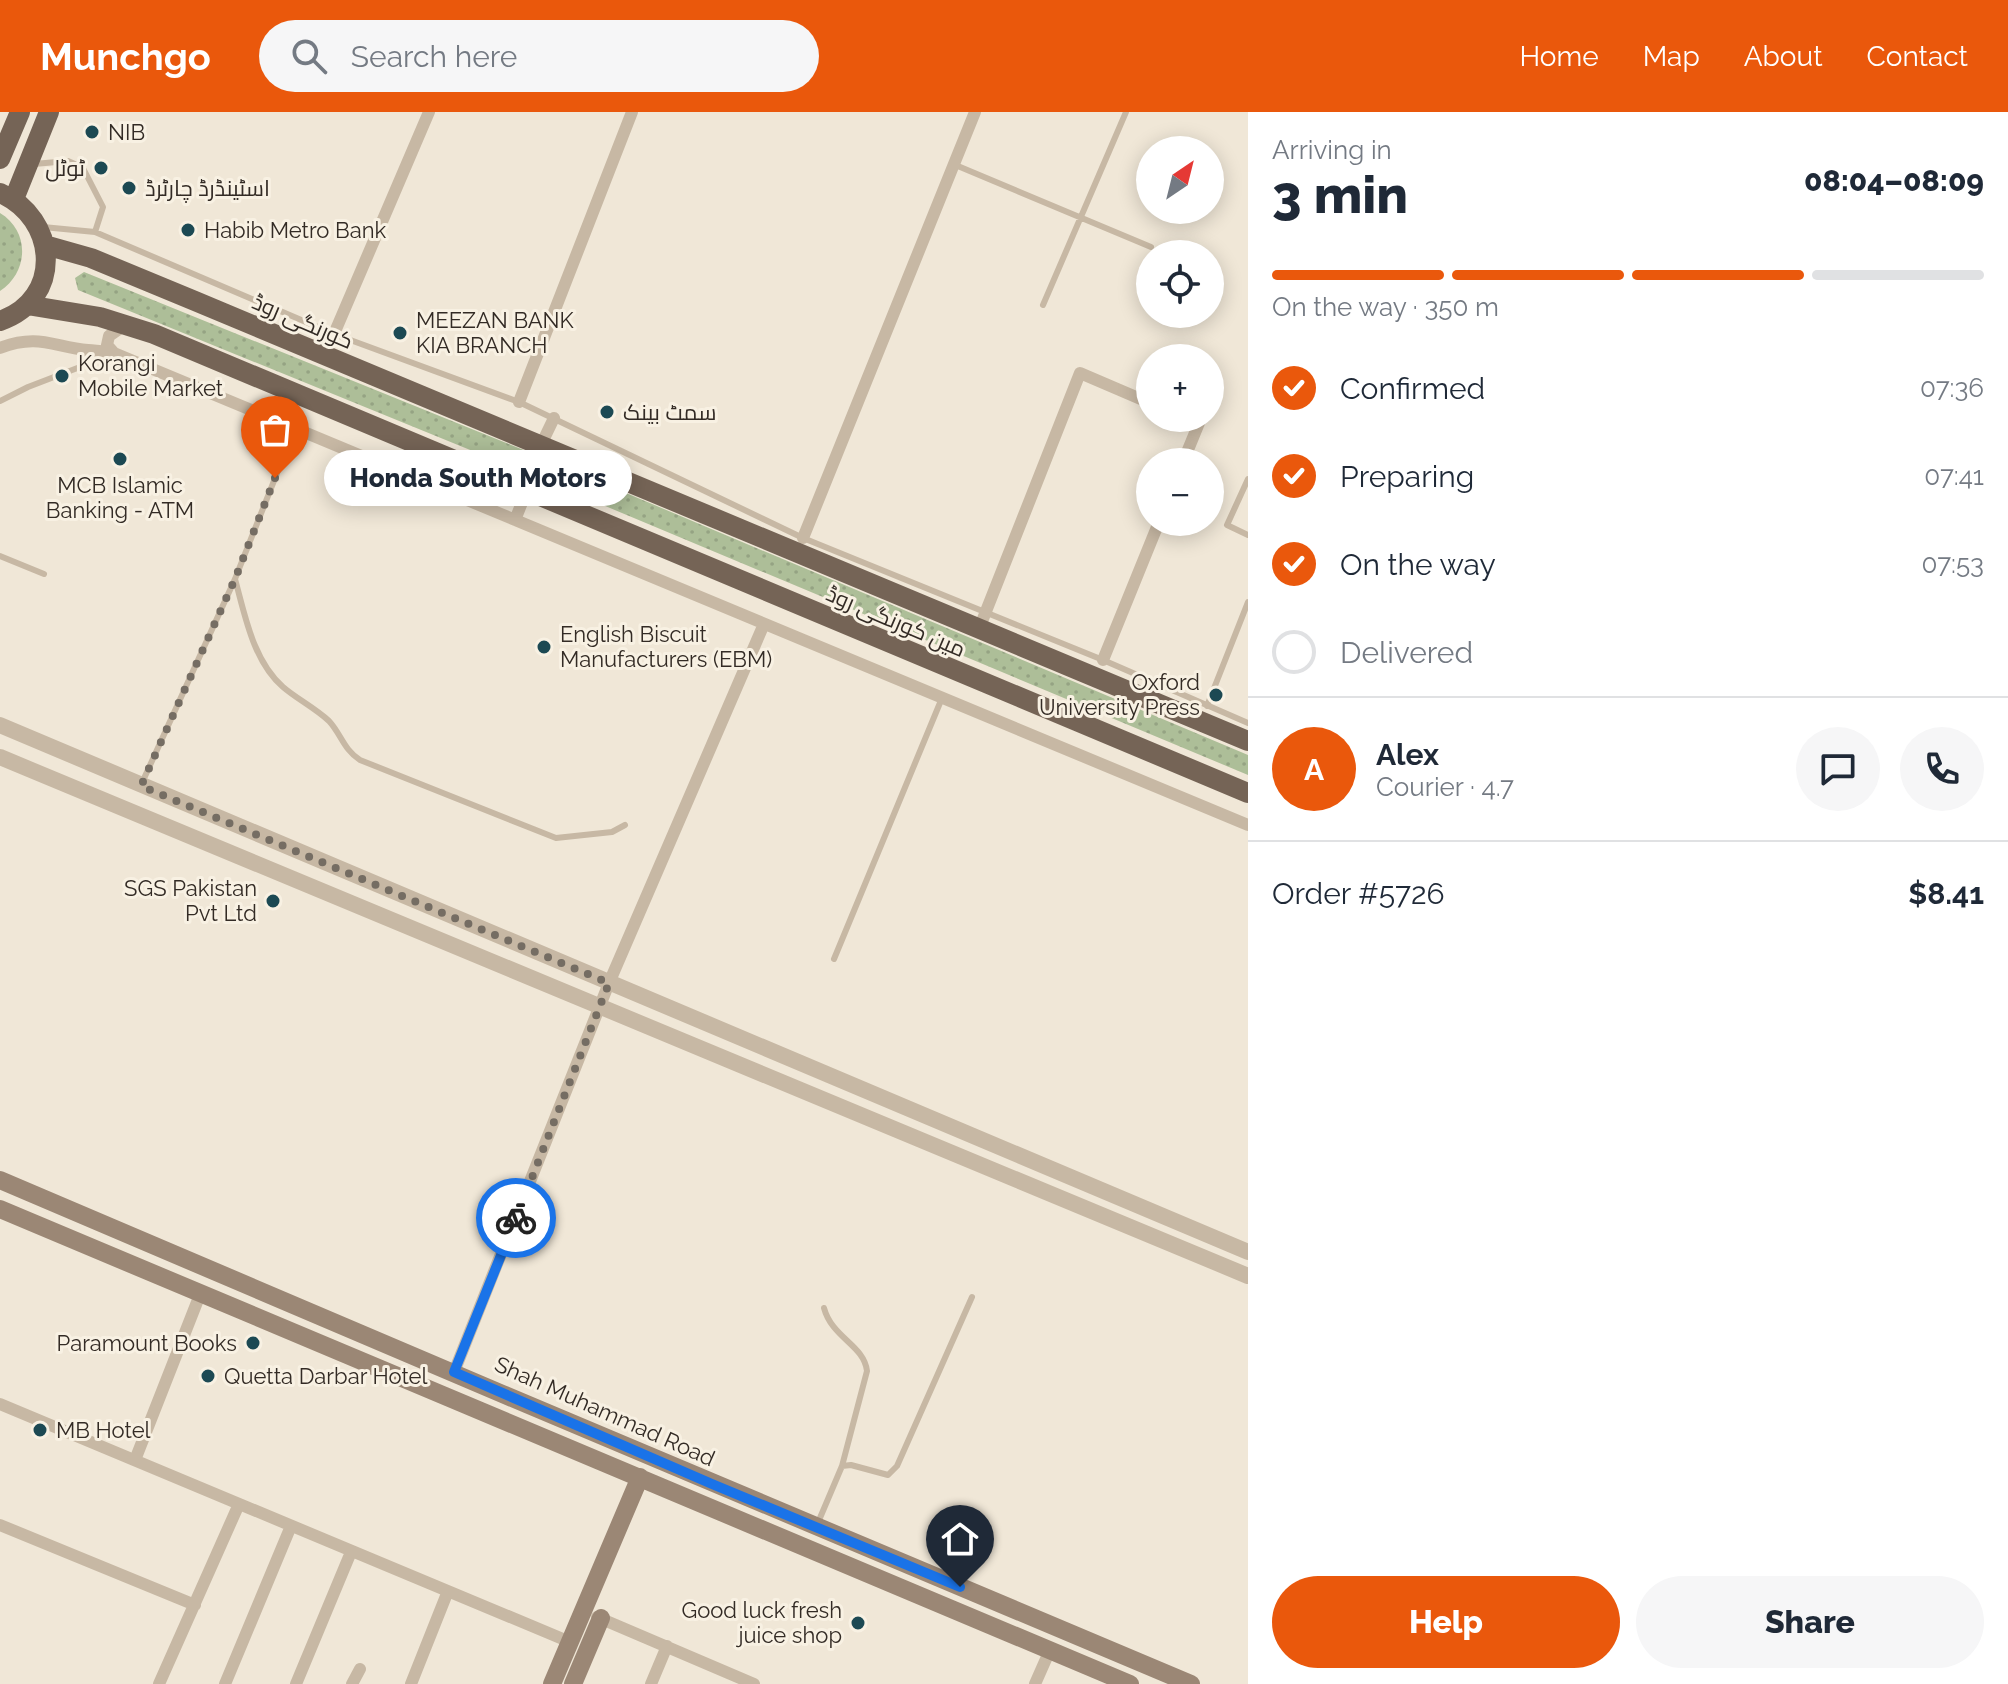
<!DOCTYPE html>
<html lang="en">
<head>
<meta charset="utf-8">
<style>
	:root { --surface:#fff; --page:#f6f6f7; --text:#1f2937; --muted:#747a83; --line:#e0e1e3; --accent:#ea580c }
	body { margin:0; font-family:Raleway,Cairo,sans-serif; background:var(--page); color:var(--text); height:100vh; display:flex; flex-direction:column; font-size:30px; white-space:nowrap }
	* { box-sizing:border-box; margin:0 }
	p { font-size:26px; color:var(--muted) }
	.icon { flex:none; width:44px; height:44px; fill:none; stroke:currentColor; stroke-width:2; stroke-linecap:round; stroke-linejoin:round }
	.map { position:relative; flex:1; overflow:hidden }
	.panel { display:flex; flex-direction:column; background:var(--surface); width:760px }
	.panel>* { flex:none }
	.needle { width:52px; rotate:35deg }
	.tools { position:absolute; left:1136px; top:24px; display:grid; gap:16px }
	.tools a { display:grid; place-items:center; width:88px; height:88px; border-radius:50%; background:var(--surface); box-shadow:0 4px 20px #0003; font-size:40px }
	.pin { position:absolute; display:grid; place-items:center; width:68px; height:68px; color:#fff; margin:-82px -34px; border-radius:50% 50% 50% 0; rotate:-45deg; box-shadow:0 0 8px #0007 }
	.pin .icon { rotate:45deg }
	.courier { position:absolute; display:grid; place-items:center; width:80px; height:80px; margin:-40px; border:6px solid #1a73e8; border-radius:50%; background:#fff; color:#222; box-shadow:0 2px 10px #0007 }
	.bubble { position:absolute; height:56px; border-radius:28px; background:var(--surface); box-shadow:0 4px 20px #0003; font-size:26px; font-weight:800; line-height:56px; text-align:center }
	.head em { font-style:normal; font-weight:800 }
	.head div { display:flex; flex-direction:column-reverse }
	.head { display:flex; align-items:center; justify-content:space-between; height:136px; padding:0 24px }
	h1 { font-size:52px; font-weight:800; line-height:60px }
	.bar { display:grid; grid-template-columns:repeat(4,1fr); gap:12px 8px; align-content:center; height:96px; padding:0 24px }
	.bar i { height:10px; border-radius:6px; background:var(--line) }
	.bar .selected { background:var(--accent) }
	.bar p { grid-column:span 4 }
	.line { display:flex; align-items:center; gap:20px; padding:0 24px; border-top:2px solid var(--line) }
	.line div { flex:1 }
	.round { display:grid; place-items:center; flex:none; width:84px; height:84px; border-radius:42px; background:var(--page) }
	ol { padding:0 24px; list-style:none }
	li { display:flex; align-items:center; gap:24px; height:88px }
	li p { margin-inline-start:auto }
	li .icon { padding:8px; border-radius:50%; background:var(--accent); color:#fff; stroke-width:4 }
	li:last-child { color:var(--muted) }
	li i { width:44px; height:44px; border:4px solid var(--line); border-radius:50% }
	.button { display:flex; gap:16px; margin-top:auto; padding:16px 24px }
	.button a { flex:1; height:92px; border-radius:48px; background:var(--accent); color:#fff; font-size:32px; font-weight:800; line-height:92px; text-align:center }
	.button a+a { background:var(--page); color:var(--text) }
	header { display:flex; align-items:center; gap:48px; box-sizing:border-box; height:112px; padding:0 40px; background:var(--accent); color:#fff }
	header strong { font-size:38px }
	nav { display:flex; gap:44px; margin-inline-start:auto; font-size:28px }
	.search { width:560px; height:72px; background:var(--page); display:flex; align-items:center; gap:20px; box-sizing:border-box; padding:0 28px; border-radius:44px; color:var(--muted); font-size:30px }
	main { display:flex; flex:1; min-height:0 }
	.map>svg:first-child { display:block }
	.grass { fill:url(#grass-dots) }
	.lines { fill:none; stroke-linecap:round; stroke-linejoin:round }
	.service { stroke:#c7b8a4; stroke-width:6 }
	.minor { stroke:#c7b8a4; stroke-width:12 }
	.tertiary { stroke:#c7b8a4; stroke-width:16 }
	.secondary { stroke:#9b8775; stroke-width:18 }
	.primary { stroke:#756456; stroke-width:20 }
	.done { stroke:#756d63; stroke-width:8; stroke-dasharray:0 14.4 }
	.route { stroke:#1a73e8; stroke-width:10 }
	.poi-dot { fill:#1c4953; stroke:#f8f1e3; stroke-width:3 }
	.labels { text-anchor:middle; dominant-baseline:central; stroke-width:6; stroke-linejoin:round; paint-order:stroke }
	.poi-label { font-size:22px; fill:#332b25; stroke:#f8f1e3; text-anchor:start }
	.street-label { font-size:22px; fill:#332b25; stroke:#f8f1e3 }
</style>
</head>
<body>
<header>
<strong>Munchgo</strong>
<div class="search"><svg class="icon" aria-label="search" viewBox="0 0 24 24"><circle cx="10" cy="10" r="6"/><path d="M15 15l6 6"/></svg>Search here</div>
<nav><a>Home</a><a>Map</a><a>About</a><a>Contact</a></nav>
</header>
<main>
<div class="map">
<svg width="1248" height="1572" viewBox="0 0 1248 1572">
	<defs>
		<pattern id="grass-dots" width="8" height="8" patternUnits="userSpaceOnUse" patternTransform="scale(2)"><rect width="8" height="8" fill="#adbe98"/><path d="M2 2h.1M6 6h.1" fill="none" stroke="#95a383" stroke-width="1.8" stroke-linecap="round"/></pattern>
	</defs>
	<rect width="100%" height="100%" fill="#f0e7d7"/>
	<path class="grass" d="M0 101C30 119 29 160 0 179Z
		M84 160 531 341 1248 643V663L524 360 78 178 75 166Z"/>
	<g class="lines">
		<path class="service" d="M34 52 68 49 77 53 84 58 103 95 95 120
			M953 52 1151 135
			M43 115 95 120 334 222 519 290 803 426 1103 548 1248 611
			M1043 193 1126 0
			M0 289 28 275 80 255 88 238
			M1248 367 1227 413 1248 423
			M0 444 44 462
			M235 467C245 503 253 549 283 575 297 587 315 596 329 609 341 622 344 638 360 648L556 726 612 720 625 713
			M1207 594 1248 490
			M141 673 235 467 295 316
			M834 847 942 586
			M824 1196C832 1226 864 1233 867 1259L842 1354
			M817 1413 842 1354 851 1353 888 1363 897 1354 972 1185"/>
		<path class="minor" d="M334 222 429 0
			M0 236C38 221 54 235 88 238 97 239 105 239 114 241L1248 713
			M114 241 107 233 109 224 126 212
			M519 290 632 0
			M540 335 554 306
			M1183 350 1199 311 1186 306
			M515 408 527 378
			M803 426 975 0
			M979 517 1080 261 1150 291
			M1103 548 1159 410
			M454 1260 609 871 764 512
			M0 1292 570 1530
			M135 1348 201 1180
			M0 1413 195 1493
			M597 1505 754 1572
			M159 1572 239 1392
			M225 1572 291 1414
			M296 1572 351 1440
			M352 1572 360 1557
			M411 1572 448 1479
			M651 1572 667 1534
			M1035 1572 1050 1538"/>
		<path class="tertiary" d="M0 613 1248 1140
			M0 645 1248 1164"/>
		<path class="secondary" d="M0 1068C396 1238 794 1405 1191 1572
			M0 1097 1130 1572
			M552 1572 640 1365
			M573 1572 601 1506"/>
		<path class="primary" d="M0 47 20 0
			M0 81C58 106 64 187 0 209
			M14 87 49 0
			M45 133 91 146 195 189 1248 629
			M27 193 100 205 154 222 1248 681"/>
	</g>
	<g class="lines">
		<path class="done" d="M275 366 235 467 141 674 609 871 516 1106"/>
		<path class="route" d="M516 1106 454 1260 712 1372 960 1475"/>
	</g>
	<g class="poi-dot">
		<circle cx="92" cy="20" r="8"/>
		<circle cx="101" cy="56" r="8"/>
		<circle cx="129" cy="76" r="8"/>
		<circle cx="188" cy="118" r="8"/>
		<circle cx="400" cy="221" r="8"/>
		<circle cx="62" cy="264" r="8"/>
		<circle cx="607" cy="300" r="8"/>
		<circle cx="120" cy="347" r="8"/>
		<circle cx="544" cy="535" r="8"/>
		<circle cx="1216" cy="583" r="8"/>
		<circle cx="273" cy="789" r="8"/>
		<circle cx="253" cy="1231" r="8"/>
		<circle cx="208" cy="1264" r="8"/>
		<circle cx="40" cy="1318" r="8"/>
		<circle cx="858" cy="1511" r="8"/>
	</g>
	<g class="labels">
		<g class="poi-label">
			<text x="108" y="20">NIB</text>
			<text x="85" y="56" text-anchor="end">ٹوٹل</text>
			<text x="145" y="76">اسٹینڈرڈ چارٹرڈ</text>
			<text x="204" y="118">Habib Metro Bank</text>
			<text x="416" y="208">MEEZAN BANK<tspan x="416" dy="25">KIA BRANCH</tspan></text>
			<text x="78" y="251">Korangi<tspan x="78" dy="25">Mobile Market</tspan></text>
			<text x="623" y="300">سمٹ بینک</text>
			<text x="120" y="373" text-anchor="middle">MCB Islamic<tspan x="120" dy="25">Banking - ATM</tspan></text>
			<text x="560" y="522">English Biscuit<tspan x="560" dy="25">Manufacturers (EBM)</tspan></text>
			<text x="1200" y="570" text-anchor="end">Oxford<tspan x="1200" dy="25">University Press</tspan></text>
			<text x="257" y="776" text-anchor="end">SGS Pakistan<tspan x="257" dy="25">Pvt Ltd</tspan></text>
			<text x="237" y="1231" text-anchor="end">Paramount Books</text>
			<text x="224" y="1264">Quetta Darbar Hotel</text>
			<text x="56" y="1318">MB Hotel</text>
			<text x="842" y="1498" text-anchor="end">Good luck fresh<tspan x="842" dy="25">juice shop</tspan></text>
		</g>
		<g class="street-label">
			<text transform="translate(303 209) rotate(23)">کورنگی روڈ</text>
			<text transform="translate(896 509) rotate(23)">مین کورنگی روڈ</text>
			<text transform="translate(605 1299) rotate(24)">Shah Muhammad Road</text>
		</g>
	</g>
</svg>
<div class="tools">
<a><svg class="needle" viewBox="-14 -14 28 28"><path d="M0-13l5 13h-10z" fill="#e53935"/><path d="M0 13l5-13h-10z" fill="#747a83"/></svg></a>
<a><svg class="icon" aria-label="locate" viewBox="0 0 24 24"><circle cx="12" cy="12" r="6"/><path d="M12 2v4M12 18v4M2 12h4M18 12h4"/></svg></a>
<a>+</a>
<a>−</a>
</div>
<div class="pin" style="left:275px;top:366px;background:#ea580c"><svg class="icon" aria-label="bag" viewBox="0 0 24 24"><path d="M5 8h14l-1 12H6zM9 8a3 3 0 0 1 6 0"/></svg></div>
<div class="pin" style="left:960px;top:1475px;background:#1f2937"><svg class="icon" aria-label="home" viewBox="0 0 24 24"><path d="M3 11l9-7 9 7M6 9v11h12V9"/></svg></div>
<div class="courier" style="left:516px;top:1106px"><svg class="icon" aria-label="bike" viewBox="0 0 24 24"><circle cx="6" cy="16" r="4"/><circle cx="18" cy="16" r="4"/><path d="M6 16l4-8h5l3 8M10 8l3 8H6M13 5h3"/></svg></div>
<div class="bubble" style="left:324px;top:338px;width:308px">Honda South Motors</div>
</div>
<section class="panel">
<div class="head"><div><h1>3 min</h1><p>Arriving in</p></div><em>08:04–08:09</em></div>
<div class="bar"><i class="selected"></i><i class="selected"></i><i class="selected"></i><i></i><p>On the way · 350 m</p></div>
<ol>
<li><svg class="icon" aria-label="check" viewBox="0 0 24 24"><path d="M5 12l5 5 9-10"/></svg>Confirmed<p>07:36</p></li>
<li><svg class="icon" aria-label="check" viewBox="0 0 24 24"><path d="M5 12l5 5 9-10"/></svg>Preparing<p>07:41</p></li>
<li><svg class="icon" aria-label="check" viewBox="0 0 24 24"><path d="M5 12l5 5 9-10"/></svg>On the way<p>07:53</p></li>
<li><i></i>Delivered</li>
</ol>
<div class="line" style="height:144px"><b class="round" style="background:var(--accent);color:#fff">A</b><div><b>Alex</b><p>Courier · 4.7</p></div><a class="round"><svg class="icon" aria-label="chat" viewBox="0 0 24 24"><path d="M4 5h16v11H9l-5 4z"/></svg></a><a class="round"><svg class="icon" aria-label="phone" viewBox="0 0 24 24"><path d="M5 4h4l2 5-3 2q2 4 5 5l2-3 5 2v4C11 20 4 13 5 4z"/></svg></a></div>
<div class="line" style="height:104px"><div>Order #5726</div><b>$8.41</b></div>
<div class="button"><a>Help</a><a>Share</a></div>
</section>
</main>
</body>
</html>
